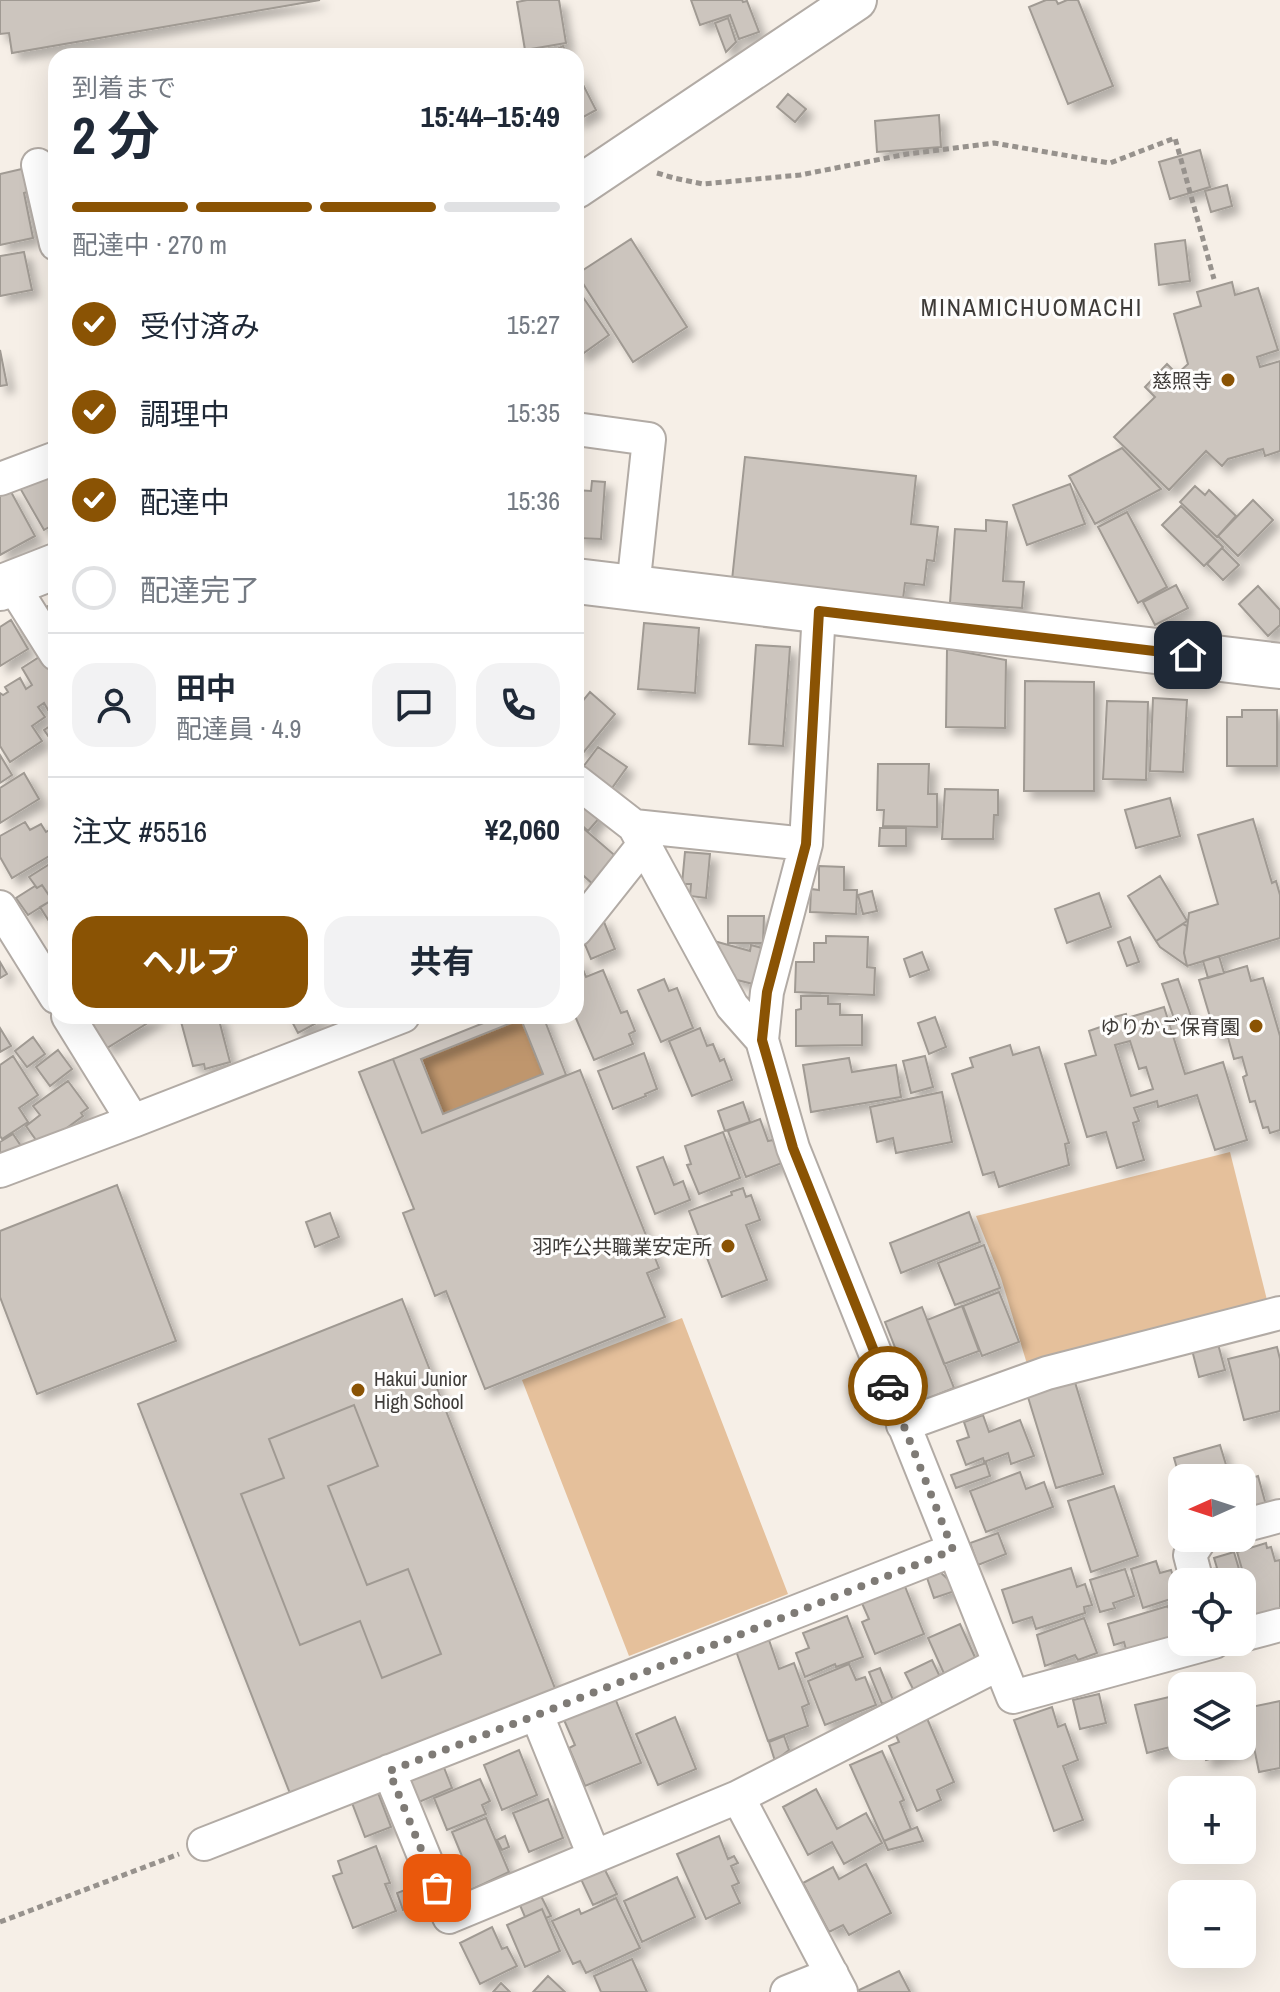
<!DOCTYPE html>
<html lang="ja">
<head>
<meta charset="utf-8">
<style>
	:root { --surface:#fff; --page:#f2f2f3; --text:#1f2937; --muted:#747a83; --line:#e0e1e3; --accent:#8a5304 }
	body { margin:0; font-family:"Archivo Narrow","Noto Sans JP",sans-serif; background:var(--page); color:var(--text); height:100vh; display:flex; flex-direction:column; font-size:30px; white-space:nowrap }
	* { box-sizing:border-box; margin:0 }
	p { font-size:26px; color:var(--muted) }
	.icon { flex:none; width:44px; height:44px; fill:none; stroke:currentColor; stroke-width:2; stroke-linecap:round; stroke-linejoin:round }
	.map { position:relative; flex:1; overflow:hidden }
	.details { position:absolute; left:48px; top:48px; width:536px; height:976px; display:flex; flex-direction:column; background:var(--surface); border-radius:24px; box-shadow:0 8px 32px #0002 }
	.details>* { flex:none }
	.needle { width:52px; rotate:267deg }
	.buttons { position:absolute; left:1168px; top:1464px; display:grid; gap:16px }
	.buttons a { display:grid; place-items:center; width:88px; height:88px; border-radius:16px; background:var(--surface); box-shadow:0 8px 32px #0002; font-size:40px }
	.pin { position:absolute; display:grid; place-items:center; width:68px; height:68px; color:#fff; margin:-34px; border-radius:16px; box-shadow:0 4px 12px #0006 }
	.courier { position:absolute; display:grid; place-items:center; width:80px; height:80px; margin:-40px; border:6px solid #8a5304; border-radius:50%; background:#fff; color:#222; box-shadow:0 2px 10px #0007 }
	.summary em { font-style:normal; font-weight:700 }
	.summary div { display:flex; flex-direction:column-reverse }
	.summary { display:flex; align-items:center; justify-content:space-between; height:136px; padding:0 24px }
	h1 { font-size:52px; font-weight:700; line-height:60px }
	.bar { display:grid; grid-template-columns:repeat(4,1fr); gap:12px 8px; align-content:center; height:96px; padding:0 24px }
	.bar i { height:10px; border-radius:6px; background:var(--line) }
	.bar .on { background:var(--accent) }
	.bar p { grid-column:span 4 }
	.line { display:flex; align-items:center; gap:20px; padding:0 24px; border-top:2px solid var(--line) }
	.line div { flex:1 }
	.round { display:grid; place-items:center; flex:none; width:84px; height:84px; border-radius:24px; background:var(--page) }
	ol { padding:0 24px; list-style:none }
	li { display:flex; align-items:center; gap:24px; height:88px }
	li p { margin-inline-start:auto }
	li .icon { padding:8px; border-radius:50%; background:var(--accent); color:#fff; stroke-width:4 }
	li:last-child { color:var(--muted) }
	li i { width:44px; height:44px; border:4px solid var(--line); border-radius:50% }
	.action { display:flex; gap:16px; margin-top:auto; padding:16px 24px }
	.action a { flex:1; height:92px; border-radius:24px; background:var(--accent); color:#fff; font-size:32px; font-weight:700; line-height:92px; text-align:center }
	.action a+a { background:var(--page); color:var(--text) }
	.map>svg:first-child { display:block }
	.green { fill:#e5c09b }
	.water { fill:#bf966d }
	.building { fill:#ccc5be; stroke:#a09a93; stroke-width:2; fill-rule:evenodd; filter:url(#shadow) }
	.lines { fill:none; stroke-linecap:round; stroke-linejoin:round }
	.minor-casing { stroke:#b2aba5; stroke-width:36 }
	.tertiary-casing { stroke:#b2aba5; stroke-width:44 }
	.trunk-casing { stroke:#b2aba5; stroke-width:48 }
	.path { stroke:#97928d; stroke-width:5; stroke-dasharray:6 4; stroke-linecap:butt }
	.minor { stroke:#fff; stroke-width:32 }
	.tertiary { stroke:#fff; stroke-width:40 }
	.trunk { stroke:#fff; stroke-width:44 }
	.done { stroke:#7f7b76; stroke-width:8; stroke-dasharray:0 14.4 }
	.route { stroke:#8a5304; stroke-width:10 }
	.poi-dot { fill:#8a5304; stroke:#fefdfc; stroke-width:3 }
	.labels { text-anchor:middle; dominant-baseline:central; stroke-width:6; stroke-linejoin:round; paint-order:stroke }
	.poi-label { font-size:20px; fill:#3f3c39; stroke:#fefdfc; text-anchor:end }
	.quarter-label { font-size:24px; letter-spacing:2px; fill:#3f3c39; stroke:#fefdfc }
</style>
</head>
<body>
<div class="map">
<svg width="1280" height="1992" viewBox="0 0 1280 1992">
	<defs>
		<filter id="shadow"><feDropShadow dx="7" dy="7" stdDeviation="4" flood-color="#0004"/></filter>
	</defs>
	<rect width="100%" height="100%" fill="#f6efe7"/>
	<path class="green" d="M1230 1152 1268 1304 1027 1364 1001 1278 976 1216Z
		M682 1318 788 1594 629 1656 522 1380Z"/>
	<path class="water" d="M521 1019 543 1074 443 1114 422 1059Z"/>
	<path class="building" d="M0 0H320L12 53 9 33 0 34Z
		M527 0H559L566 43 525 50 517 2Z
		M691 0H742L743 2 747 1 759 32 739 39 730 15 700 25Z
		M1046 0H1056L1058 4 1067 0H1078L1113 86 1068 104 1029 7Z
		M728 18 736 42 726 52 715 23Z
		M563 46 568 56H543Z
		M576 71 596 110 576 121Z
		M788 94 806 109 795 122 777 107Z
		M939 115 941 147 877 152 875 121Z
		M1200 150 1210 187 1170 199 1159 162Z
		M26 168 31 191 24 193 33 238 0 245V174Z
		M1227 185 1232 206 1211 212 1205 191Z
		M631 239 687 327 633 362 577 274Z
		M1185 240 1190 281 1159 285 1155 244Z
		M24 252 32 290 0 296V256Z
		M1232 282 1235 295 1258 288 1278 350 1257 357 1260 367 1280 361V451L1265 456 1263 449 1228 459 1222 466 1206 451 1169 490 1114 437 1155 397 1145 387 1167 364 1177 374 1188 364 1174 314 1201 306 1197 292Z
		M576 287 609 335 581 355 576 347Z
		M0 350 7 385 0 386Z
		M1122 448 1161 489 1095 524 1069 476Z
		M745 457 916 476 911 524 938 527 934 561 927 560 924 585 905 583 903 599 732 580Z
		M56 469V523L44 530 20 488Z
		M592 481 605 482 601 539 576 538V490L591 491Z
		M1070 484 1085 524 1027 545 1013 505Z
		M1195 486 1205 495 1209 490 1236 516 1217 537 1180 502Z
		M10 490 35 536 0 555V496Z
		M1253 500 1273 520 1238 556 1218 536Z
		M1181 506 1223 547 1204 566 1162 525Z
		M1127 512 1167 587 1138 603 1098 527Z
		M986 520 1007 522 1003 581 1024 582 1022 608 950 603 955 529 986 531Z
		M1222 548 1239 565 1223 580 1207 564Z
		M1176 585 1188 608 1155 625 1143 602Z
		M1258 586 1280 610V625L1268 636 1239 604Z
		M56 601V637L40 611Z
		M11 620 28 649 0 666V627Z
		M644 623 699 628 695 693 638 689Z
		M756 645 790 647 783 746 749 744Z
		M947 649 1006 660 1005 728 946 727Z
		M47 652 56 667V712L51 715 44 703 38 707 45 717 32 726 42 741 10 762 0 746V693L3 695 8 692 5 687 20 678 26 689 32 685 22 668Z
		M1025 681 1094 682V791H1024Z
		M590 692 615 714 583 753 576 746V709Z
		M1153 698 1187 700 1183 772 1150 771Z
		M1107 701 1148 702 1146 780 1103 779Z
		M1242 710H1277V766H1227V717H1242Z
		M56 722V747L44 730Z
		M598 747 627 767 612 788 583 767Z
		M0 755 12 775 0 783Z
		M878 764H929L928 794H937V827L883 826 884 810H877Z
		M24 773 39 799 0 823V788Z
		M945 789 998 790V815H994L993 839H942Z
		M1170 798 1180 836 1136 848 1125 810Z
		M588 804 602 815 588 831 576 820V817Z
		M1253 819 1272 883 1276 881 1280 895V938L1187 966 1184 953 1189 913 1218 904 1198 835Z
		M25 822 30 830 41 824 46 832 56 826V852L12 878 0 857V836Z
		M583 828 619 859 595 886 576 869V836Z
		M880 828H906V846H879Z
		M685 852 710 854 706 898 690 896 691 884H682Z
		M56 860V932L40 907 52 900 42 885 37 888 29 877Z
		M819 866 844 867V890H857L856 914 810 912 811 889 819 890Z
		M1160 876 1187 921 1156 941 1128 896Z
		M42 885 52 900 28 915 16 898 35 886 37 888Z
		M872 891 877 911 863 914 858 895Z
		M1099 893 1111 927 1067 943 1055 909Z
		M728 916H764L763 943H728Z
		M602 917 615 949 591 959 583 940Z
		M1183 924 1187 926 1184 953 1187 966 1160 947 1156 941Z
		M826 936 868 937 867 967 875 968 874 995 795 992 796 962H814V943H826Z
		M1130 937 1139 962 1127 966 1118 942Z
		M714 941 750 951 751 945 762 948 753 984 733 979 734 975 722 972Z
		M922 952 929 970 910 977 904 959Z
		M1219 956 1224 973 1208 978 1203 961Z
		M579 959 586 977 603 970 621 1013 627 1011 635 1031 629 1034 633 1044 594 1060 575 1016 576 960Z
		M0 962 7 974 0 978Z
		M1247 966 1251 981 1263 978 1280 1036V1130L1270 1133 1268 1127 1263 1128 1255 1101 1250 1102 1243 1077 1247 1075 1242 1057 1234 1059 1227 1034 1216 1037 1199 980Z
		M664 979 669 991 677 988 693 1028 661 1042 638 990Z
		M1178 979 1192 1019 1176 1024 1162 984Z
		M801 996H828V1004H840V1015H862V1045L796 1046V1010L801 1009Z
		M1164 1007 1185 1074 1223 1062 1247 1140 1215 1150 1197 1095 1158 1107 1157 1101 1134 1108 1139 1121 1133 1123 1144 1160 1117 1168 1106 1132 1087 1137 1065 1064 1096 1055 1089 1031 1112 1023 1110 1018 1126 1014 1127 1018ZM1130 1041 1139 1069 1146 1067 1153 1089 1131 1096 1115 1045Z
		M89 1016H159L107 1048 88 1017Z
		M187 1016H218L230 1062 205 1069 204 1064 193 1066 180 1018Z
		M289 1016H322L324 1019 298 1033Z
		M501 1016H543L566 1075 422 1133 393 1059ZM521 1019 543 1074 443 1114 421 1059Z
		M935 1017 946 1047 929 1054 918 1023Z
		M0 1028 11 1046 0 1052Z
		M700 1028 707 1046 713 1044 720 1061 724 1059 732 1080 692 1096 669 1041Z
		M33 1037 45 1054 27 1067 15 1051Z
		M1010 1045 1013 1055 1039 1047 1069 1143 1065 1144 1069 1165 999 1187 994 1172 983 1175 952 1074 973 1067 970 1058Z
		M58 1050 72 1069 50 1086 36 1067Z
		M644 1053 657 1089 645 1094 646 1096 613 1109 598 1071Z
		M13 1056 38 1095 19 1108 28 1122 2 1139 0 1136V1065Z
		M925 1056 933 1087 911 1093 903 1061Z
		M849 1058 852 1072 896 1065 901 1097 811 1112 803 1065Z
		M393 1059 422 1133 580 1070 659 1268 647 1273 665 1317 485 1389 446 1291 435 1296 403 1213 414 1209 359 1072Z
		M68 1081 88 1108 81 1113 83 1116 41 1147 26 1126 40 1115 33 1106Z
		M942 1092 952 1142 896 1153 893 1138 877 1142 870 1107Z
		M743 1102 750 1122 725 1131 718 1111Z
		M760 1119 768 1141 773 1140 782 1163 746 1177 728 1131Z
		M723 1132 740 1178 699 1194 687 1165 691 1164 685 1146Z
		M13 1134 23 1149 5 1161 0 1154V1142Z
		M663 1157 674 1185 683 1181 690 1200 655 1214 637 1167Z
		M117 1185 176 1341 37 1394 0 1297V1231Z
		M743 1188 746 1197 751 1195 760 1220 746 1225 767 1280 722 1297 689 1211 732 1195 731 1192Z
		M969 1212 980 1242 901 1273 890 1243Z
		M330 1213 339 1237 315 1247 306 1222Z
		M984 1245 1000 1288 955 1305 938 1263Z
		M999 1292 1019 1342 982 1356 963 1306Z
		M402 1299 556 1691 291 1796 138 1404ZM354 1405 378 1466 328 1486 367 1585 408 1569 441 1654 382 1678 360 1621 300 1645 241 1494 284 1478 269 1439Z
		M962 1306 979 1351 944 1364 927 1320Z
		M922 1307 954 1388 917 1403 885 1322Z
		M1218 1344 1225 1370 1199 1377 1192 1350Z
		M1277 1347 1280 1359V1411L1244 1420 1228 1359Z
		M1074 1379 1103 1474 1056 1488 1027 1394Z
		M354 1405 378 1466 328 1486 367 1585 408 1569 441 1654 382 1678 360 1621 300 1645 241 1494 284 1478 269 1439Z
		M983 1415 989 1432 1020 1420 1034 1456 1011 1464 1008 1453 984 1462 983 1458 966 1465 957 1441 969 1437 964 1422Z
		M1220 1445 1230 1478H1182V1486L1174 1458Z
		M986 1463 990 1476 956 1488 951 1475Z
		M1020 1472 1026 1489 1044 1482 1053 1507 986 1532 970 1491Z
		M1258 1476 1266 1505 1242 1512V1481Z
		M1114 1486 1138 1556 1091 1572 1068 1501Z
		M998 1533 1006 1554 978 1565 970 1543Z
		M1266 1543 1267 1548 1271 1547 1275 1561 1280 1560V1614L1257 1620 1237 1552Z
		M1234 1552 1245 1590 1242 1591V1582H1212L1209 1570 1217 1568 1214 1558Z
		M1156 1561 1160 1573 1171 1570 1180 1596 1143 1608 1131 1569Z
		M1071 1568 1077 1587 1085 1584 1092 1605 1084 1607 1085 1613 1036 1629 1032 1617 1013 1623 1002 1590Z
		M1125 1569 1134 1596 1113 1603 1115 1608 1100 1612 1090 1580Z
		M939 1571 952 1583 955 1591 934 1598 926 1575Z
		M904 1584 924 1634 875 1654 862 1622 869 1619 861 1601Z
		M1242 1593 1251 1622 1242 1625Z
		M1168 1606 1172 1618 1182 1615V1642L1127 1653 1124 1642 1114 1645 1108 1624Z
		M847 1616 863 1657 836 1667 835 1664 805 1677 796 1653 809 1648 803 1633Z
		M1084 1618 1097 1653 1078 1660 1075 1655 1045 1666 1037 1635Z
		M960 1624 978 1664 946 1678 928 1638Z
		M769 1640 779 1669 794 1663 809 1704 802 1707 808 1726 768 1741 736 1651Z
		M932 1660 941 1679 914 1691 905 1673Z
		M849 1664 856 1680 865 1677 876 1705 825 1725 808 1681Z
		M880 1668 893 1700 882 1704 869 1672Z
		M1099 1694 1106 1723 1080 1729 1073 1700Z
		M1182 1694V1744L1147 1753 1135 1705Z
		M615 1698 641 1763 585 1786 569 1748 575 1745 564 1720Z
		M1280 1701V1768L1259 1772 1246 1708Z
		M1052 1707 1058 1727 1065 1724 1078 1760 1063 1766 1083 1820 1054 1831 1014 1720Z
		M926 1716 954 1782 937 1790 941 1800 917 1811 889 1746 899 1742 893 1729Z
		M675 1717 696 1769 658 1785 636 1734Z
		M1242 1725 1248 1749 1206 1760 1202 1746H1242Z
		M784 1736 789 1750 775 1761 769 1742Z
		M519 1750 537 1795 502 1810 484 1765Z
		M882 1751 904 1800 900 1802 911 1829 884 1841 850 1765Z
		M443 1765 452 1788 419 1802 409 1779Z
		M480 1779 490 1801 482 1805 486 1814 447 1830 434 1798Z
		M375 1785 391 1827 365 1837 349 1795Z
		M816 1789 837 1829 866 1813 882 1843 844 1864 832 1842 808 1855 783 1807Z
		M548 1799 563 1838 529 1852 513 1813Z
		M486 1818 509 1872 458 1896 448 1874 456 1871 454 1865 464 1861 452 1832Z
		M917 1827 923 1841 888 1850 884 1841Z
		M505 1836 509 1847 502 1850 497 1840Z
		M719 1836 728 1859 734 1856 738 1863 731 1866 739 1883 732 1886 740 1903 706 1919 677 1854Z
		M376 1846 390 1883 385 1884 396 1911 353 1928 333 1876 342 1873 338 1861Z
		M866 1864 891 1913 849 1935 843 1925 829 1932 803 1883 833 1867 839 1879Z
		M603 1866 617 1894 593 1905 580 1877Z
		M677 1877 695 1917 642 1942 624 1901Z
		M423 1883 430 1899 403 1910 397 1893Z
		M540 1894 551 1916 546 1918 542 1909 525 1917 519 1903Z
		M616 1898 640 1948 586 1973 580 1961 573 1964 552 1921 579 1909 581 1914Z
		M542 1909 560 1951 525 1967 507 1925Z
		M492 1927 502 1949 507 1947 517 1966 480 1984 460 1943Z
		M632 1959 647 1992H601L594 1976Z
		M899 1971 910 1992H855Z
		M548 1976 565 1992H533Z
		M501 1983 510 1992H493Z"/>
	<g class="lines">
		<defs>
			<path id="minor" d="M38 165 56 244
				M576 429 649 439 633 588
				M0 479 56 458
				M12 584 56 654
				M819 611 806 844 767 992 762 1040 793 1148 1013 1697 1214 1642
				M576 781 634 826 732 1006 762 1040
				M634 826 806 844
				M0 907 56 997
				M576 930 645 843
				M68 1016 133 1121 403 1016
				M0 1171 133 1121
				M903 1425 1047 1373 1280 1313
				M1242 1526 1280 1516
				M1197 1582 1190 1555 1201 1538
				M1242 1635 1280 1625
				M537 1715 594 1856
				M389 1771 449 1917 738 1797 999 1664
				M738 1797 841 1992
				M204 1844 953 1550
				M787 1992 832 1974"/>
			<path id="tertiary" d="M576 188 856 0"/>
			<path id="trunk" d="M576 581 1280 666
				M0 588 56 566"/>
		</defs>
		<use href="#minor" class="minor-casing"/>
		<use href="#tertiary" class="tertiary-casing"/>
		<use href="#trunk" class="trunk-casing"/>
		<path class="path" d="M657 173 674 178 703 184 800 175 907 154 994 143 1110 163 1175 138 1214 279
			M0 1922 179 1854"/>
		<use href="#minor" class="minor"/>
		<use href="#tertiary" class="tertiary"/>
		<use href="#trunk" class="trunk"/>
	</g>
	<g class="lines">
		<path class="done" d="M437 1888 389 1771 537 1715 953 1550 888 1386"/>
		<path class="route" d="M888 1386 793 1148 762 1040 767 992 806 844 819 611 1188 655"/>
	</g>
	<g class="poi-dot">
		<circle cx="1228" cy="380" r="8"/>
		<circle cx="1256" cy="1026" r="8"/>
		<circle cx="728" cy="1246" r="8"/>
		<circle cx="358" cy="1390" r="8"/>
	</g>
	<g class="labels">
		<g class="poi-label">
			<text x="1212" y="380">慈照寺</text>
			<text x="1240" y="1026">ゆりかご保育園</text>
			<text x="712" y="1246">羽咋公共職業安定所</text>
			<text x="374" y="1378" text-anchor="start">Hakui Junior<tspan x="374" dy="23">High School</tspan></text>
		</g>
		<g class="quarter-label">
			<text x="1032" y="307">MINAMICHUOMACHI</text>
		</g>
	</g>
</svg>
<div class="buttons">
<a><svg class="needle" viewBox="-14 -14 28 28"><path d="M0-13l5 13h-10z" fill="#e53935"/><path d="M0 13l5-13h-10z" fill="#747a83"/></svg></a>
<a><svg class="icon" aria-label="locate" viewBox="0 0 24 24"><circle cx="12" cy="12" r="6"/><path d="M12 2v4M12 18v4M2 12h4M18 12h4"/></svg></a>
<a><svg class="icon" aria-label="layers" viewBox="0 0 24 24"><path d="M12 4l9 5-9 5-9-5zM3 14l9 5 9-5"/></svg></a>
<a>+</a>
<a>−</a>
</div>
<div class="pin" style="left:437px;top:1888px;background:#ea580c"><svg class="icon" aria-label="bag" viewBox="0 0 24 24"><path d="M5 8h14l-1 12H6zM9 8a3 3 0 0 1 6 0"/></svg></div>
<div class="pin" style="left:1188px;top:655px;background:#1f2937"><svg class="icon" aria-label="home" viewBox="0 0 24 24"><path d="M3 11l9-7 9 7M6 9v11h12V9"/></svg></div>
<div class="courier" style="left:888px;top:1386px"><svg class="icon" aria-label="car" viewBox="0 0 24 24"><path d="M5 17H2v-5l4-1 3-4h7l3 4 3 1v5h-3M9 17h6M6 11h13"/><circle cx="7" cy="17" r="2"/><circle cx="17" cy="17" r="2"/></svg></div>
<section class="details">
<div class="summary"><div><h1>2 分</h1><p>到着まで</p></div><em>15:44–15:49</em></div>
<div class="bar"><i class="on"></i><i class="on"></i><i class="on"></i><i></i><p>配達中 · 270 m</p></div>
<ol>
<li><svg class="icon" aria-label="check" viewBox="0 0 24 24"><path d="M5 12l5 5 9-10"/></svg>受付済み<p>15:27</p></li>
<li><svg class="icon" aria-label="check" viewBox="0 0 24 24"><path d="M5 12l5 5 9-10"/></svg>調理中<p>15:35</p></li>
<li><svg class="icon" aria-label="check" viewBox="0 0 24 24"><path d="M5 12l5 5 9-10"/></svg>配達中<p>15:36</p></li>
<li><i></i>配達完了</li>
</ol>
<div class="line" style="height:144px"><a class="round"><svg class="icon" aria-label="person" viewBox="0 0 24 24"><circle cx="12" cy="8" r="4"/><path d="M4 21q1-7 8-7t8 7"/></svg></a><div><b>田中</b><p>配達員 · 4.9</p></div><a class="round"><svg class="icon" aria-label="chat" viewBox="0 0 24 24"><path d="M4 5h16v11H9l-5 4z"/></svg></a><a class="round"><svg class="icon" aria-label="phone" viewBox="0 0 24 24"><path d="M5 4h4l2 5-3 2q2 4 5 5l2-3 5 2v4C11 20 4 13 5 4z"/></svg></a></div>
<div class="line" style="height:104px"><div>注文 #5516</div><b>¥2,060</b></div>
<div class="action"><a>ヘルプ</a><a>共有</a></div>
</section>
</div>
</body>
</html>
